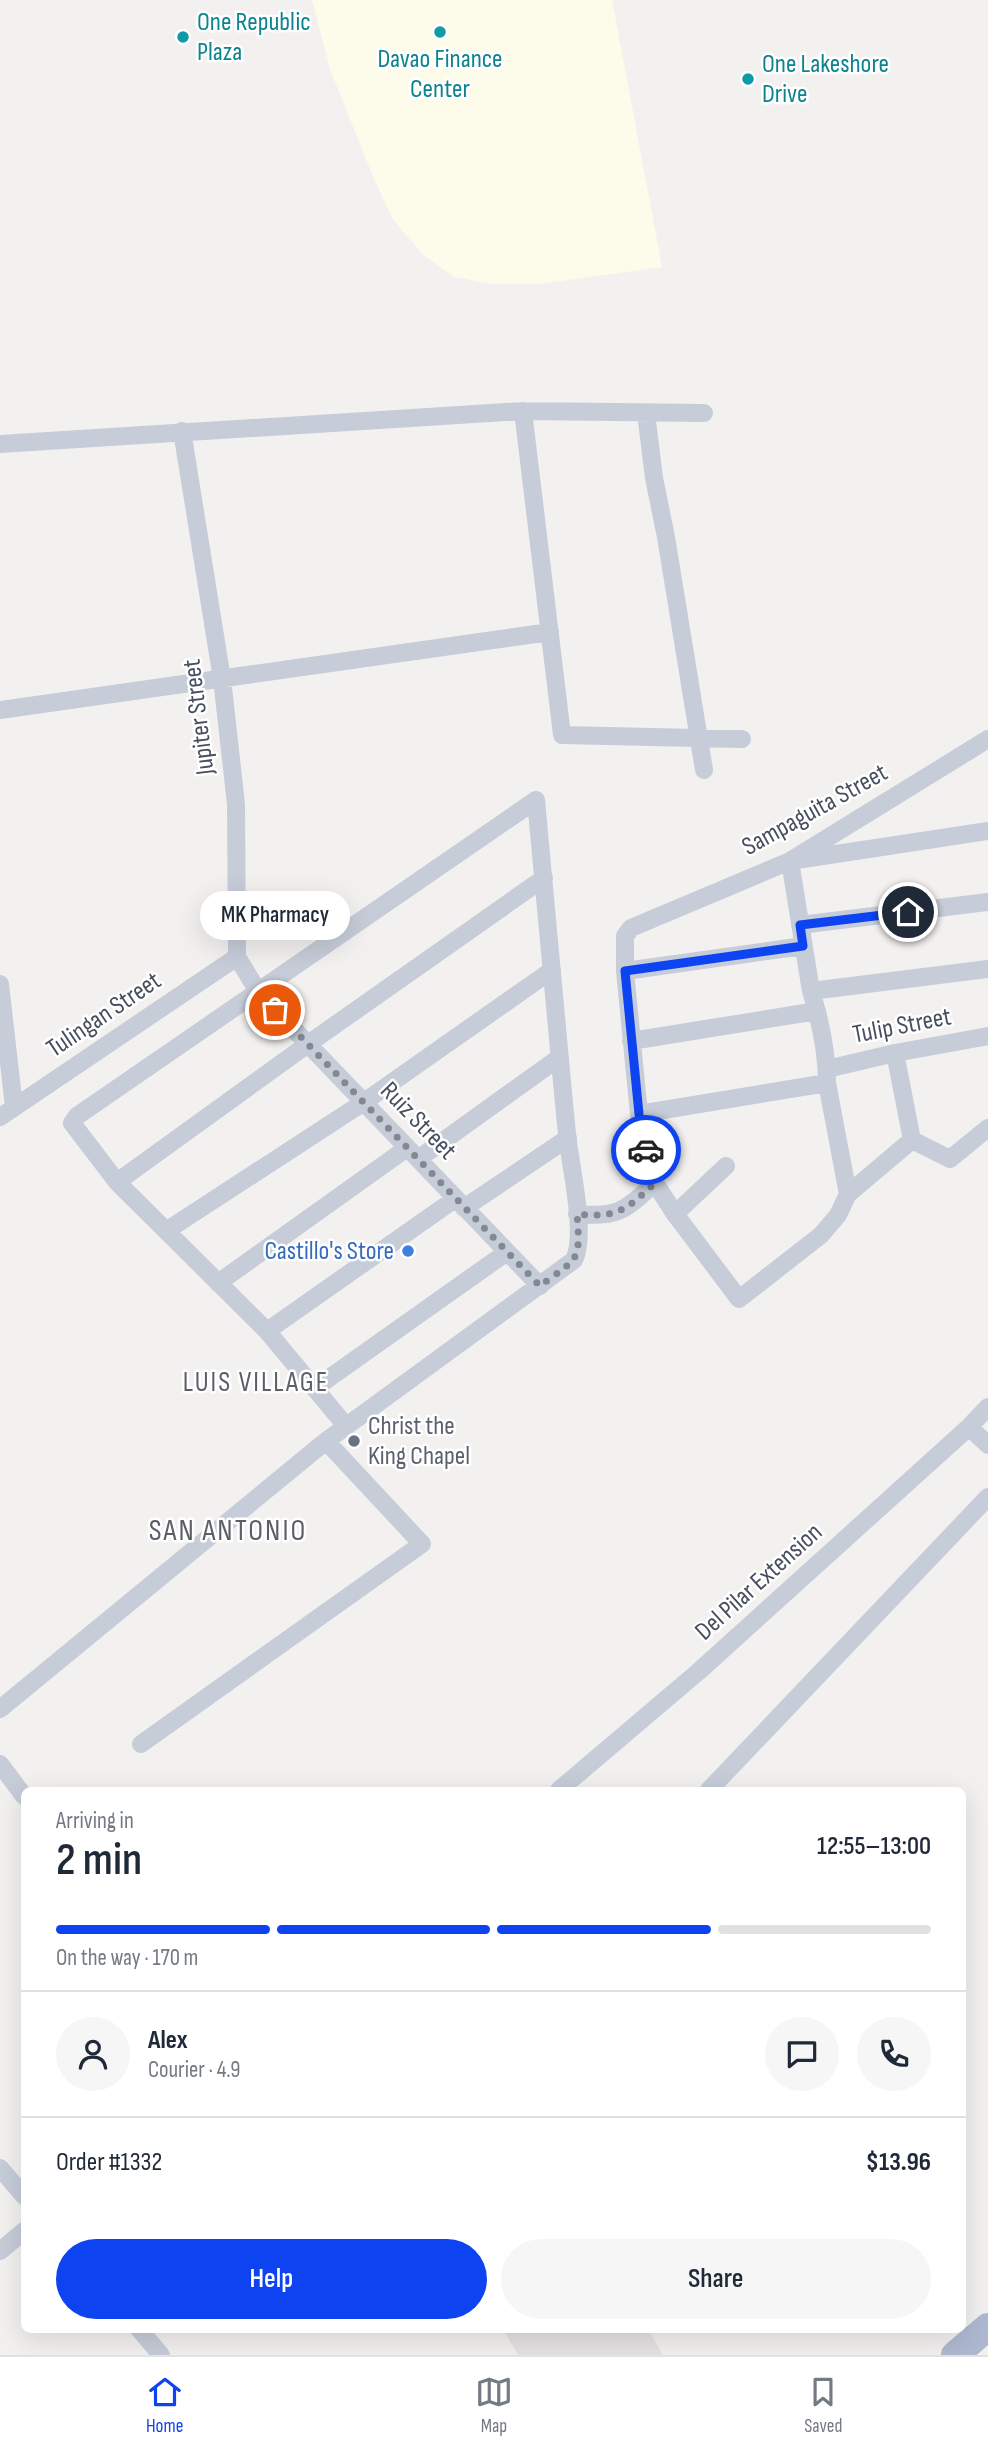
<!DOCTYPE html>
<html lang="en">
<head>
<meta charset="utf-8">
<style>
	:root { --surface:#fff; --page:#f6f6f7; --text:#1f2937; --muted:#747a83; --line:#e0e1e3; --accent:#0d43f0 }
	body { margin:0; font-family:"Sofia Sans Condensed",sans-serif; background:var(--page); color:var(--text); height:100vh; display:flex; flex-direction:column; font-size:26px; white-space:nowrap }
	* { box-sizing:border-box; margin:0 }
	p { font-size:23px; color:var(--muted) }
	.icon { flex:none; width:38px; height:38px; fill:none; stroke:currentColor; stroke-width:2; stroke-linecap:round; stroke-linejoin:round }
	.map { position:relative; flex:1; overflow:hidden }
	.panel { position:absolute; left:21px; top:1787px; width:945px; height:546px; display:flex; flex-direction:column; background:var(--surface); border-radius:10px; box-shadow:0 7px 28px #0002 }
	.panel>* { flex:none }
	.pin { position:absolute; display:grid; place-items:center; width:60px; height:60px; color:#fff; margin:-30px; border:4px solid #fff; border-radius:50%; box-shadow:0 2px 7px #0007 }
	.courier { position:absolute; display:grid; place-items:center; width:70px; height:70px; margin:-35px; border:5px solid #0d43f0; border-radius:50%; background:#fff; color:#222; box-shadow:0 2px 9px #0007 }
	.bubble { position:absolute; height:49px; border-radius:24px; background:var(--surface); box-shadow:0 7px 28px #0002; font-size:23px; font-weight:600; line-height:49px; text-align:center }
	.head em { font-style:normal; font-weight:600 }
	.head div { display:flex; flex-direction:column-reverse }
	.head { display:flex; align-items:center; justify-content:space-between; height:119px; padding:0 35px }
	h1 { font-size:46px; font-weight:600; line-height:52px }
	.bar { display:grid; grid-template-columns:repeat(4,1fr); gap:10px 7px; align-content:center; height:84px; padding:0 35px }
	.bar i { height:9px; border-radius:5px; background:var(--line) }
	.bar .current { background:var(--accent) }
	.bar p { grid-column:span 4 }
	.line { display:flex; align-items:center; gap:18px; padding:0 35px; border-top:2px solid var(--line) }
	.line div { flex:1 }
	.round { display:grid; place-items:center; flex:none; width:74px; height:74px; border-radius:37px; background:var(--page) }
	.button { display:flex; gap:14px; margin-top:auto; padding:14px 35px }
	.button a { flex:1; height:80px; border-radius:42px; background:var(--accent); color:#fff; font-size:28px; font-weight:600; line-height:80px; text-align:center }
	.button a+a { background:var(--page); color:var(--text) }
	.tabs { display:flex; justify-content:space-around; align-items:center; height:98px; border-top:2px solid var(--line); background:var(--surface); font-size:19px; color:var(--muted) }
	.tabs a { display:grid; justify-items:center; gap:4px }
	.tabs .current { color:var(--accent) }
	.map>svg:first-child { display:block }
	.commercial { fill:#fdfcea }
	.education { fill:#e4e2e2 }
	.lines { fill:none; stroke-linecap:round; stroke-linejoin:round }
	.minor { stroke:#c6ccd8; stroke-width:18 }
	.primary { stroke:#aeb9d1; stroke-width:28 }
	.done { stroke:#838892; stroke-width:7; stroke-dasharray:0 12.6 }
	.route { stroke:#0d43f0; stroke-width:9 }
	.culture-dot { fill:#0f9aa8; stroke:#fff; stroke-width:2.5 }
	.shop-dot { fill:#3f7fe0; stroke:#fff; stroke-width:2.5 }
	.worship-dot { fill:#6b7280; stroke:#fff; stroke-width:2.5 }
	.labels { text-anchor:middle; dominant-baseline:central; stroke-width:5; stroke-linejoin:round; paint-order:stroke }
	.culture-label { font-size:26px; fill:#0d838f; stroke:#fff; text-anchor:start }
	.street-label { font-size:26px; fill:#474f5f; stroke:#fff }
	.shop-label { font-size:26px; fill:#366cbe; stroke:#fff; text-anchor:end }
	.worship-label { font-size:26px; fill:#5b616d; stroke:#fff; text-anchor:start }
	.neighbourhood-label { font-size:28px; letter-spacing:2px; fill:#5c5f66; stroke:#fff }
	.quarter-label { font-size:30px; letter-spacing:2px; fill:#5c5f66; stroke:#fff }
</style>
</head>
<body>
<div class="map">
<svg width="988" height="2355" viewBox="0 0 988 2355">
	<rect width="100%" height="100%" fill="#f3f1f0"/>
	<path class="commercial" d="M312 0H612L662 267 539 284H493L454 277 422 254 393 219 374 179 330 69Z"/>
	<path class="education" d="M503 2329H648L663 2355H518Z"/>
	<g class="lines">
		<path class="minor" d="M523 411 562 735 742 739
			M646 413 654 478 666 537 704 770
			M182 431 222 679 236 804 237 957 259 993 540 1286
			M0 444 523 411 704 413
			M0 710 550 632
			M800 925 988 902
			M625 971 803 946
			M0 984 14 1107
			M811 991 988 969
			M631 1041 817 1011
			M895 1053 912 1140 848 1194 838 1215 821 1235 739 1299 675 1214 655 1183 648 1163 639 1114 625 971V936L631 928 790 861 988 739
			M827 1069 895 1053 988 1036
			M639 1114 827 1083
			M0 1117 237 957
			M912 1140 950 1159 988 1128
			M418 1159 560 1057
			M117 1182 308 1044 544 878
			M848 1194 827 1083C827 1053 820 1020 811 991L790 861 988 831
			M464 1208 568 1138
			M577 1214C618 1218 625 1210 655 1183
			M675 1214 726 1166
			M166 1231 364 1102 552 970
			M218 1283 407 1148
			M267 1331 455 1199
			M315 1388 507 1252
			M969 1427 988 1445
			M0 1709 326 1441 574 1260C587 1234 570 1165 567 1134 556 1023 547 912 536 800L77 1116 72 1123 117 1182 267 1331 346 1426
			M141 1744 422 1544 326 1441
			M0 1764 24 1796
			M559 1790 698 1672 969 1427 988 1407
			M709 1790 988 1497
			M0 2168 24 2196
			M0 2251 24 2231
			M139 2329 161 2355"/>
		<path class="primary" d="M955 2355 988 2327"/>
	</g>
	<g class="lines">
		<path class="done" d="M275 1010 540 1286C578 1257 581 1263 577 1214 618 1218 626 1210 655 1183L646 1150"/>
		<path class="route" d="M646 1150 639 1114 625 971 803 946 800 925 908 912"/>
	</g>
	<g class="culture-dot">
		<circle cx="440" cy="32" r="7"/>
		<circle cx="183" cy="37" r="7"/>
		<circle cx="748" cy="79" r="7"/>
	</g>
	<circle class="shop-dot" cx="408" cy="1251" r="7"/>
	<circle class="worship-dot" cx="354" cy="1441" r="7"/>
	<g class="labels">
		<g class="culture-label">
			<text x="197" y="22">One Republic<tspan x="197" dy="30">Plaza</tspan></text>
			<text x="440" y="59" text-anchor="middle">Davao Finance<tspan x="440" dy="30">Center</tspan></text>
			<text x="762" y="64">One Lakeshore<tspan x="762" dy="30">Drive</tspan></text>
		</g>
		<g class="street-label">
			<text transform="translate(199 717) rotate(-97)">Jupiter Street</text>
			<text transform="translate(815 810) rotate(-29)">Sampaguita Street</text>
			<text transform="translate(104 1015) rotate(-34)">Tulingan Street</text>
			<text transform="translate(902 1026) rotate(-11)">Tulip Street</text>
			<text transform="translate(418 1121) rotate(46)">Ruiz Street</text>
			<text transform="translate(759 1582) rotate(-42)">Del Pilar Extension</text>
		</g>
		<g class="shop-label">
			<text x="394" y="1251">Castillo's Store</text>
		</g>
		<g class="worship-label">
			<text x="368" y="1426">Christ the<tspan x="368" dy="30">King Chapel</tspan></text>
		</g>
		<g class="neighbourhood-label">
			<text x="256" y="1382">LUIS VILLAGE</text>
		</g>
		<g class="quarter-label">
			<text x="228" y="1531">SAN ANTONIO</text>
		</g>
	</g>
</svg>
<div class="pin" style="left:275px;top:1010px;background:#ea580c"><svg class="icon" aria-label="bag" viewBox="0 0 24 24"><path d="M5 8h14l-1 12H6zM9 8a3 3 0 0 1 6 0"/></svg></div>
<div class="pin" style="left:908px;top:912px;background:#1f2937"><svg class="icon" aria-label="home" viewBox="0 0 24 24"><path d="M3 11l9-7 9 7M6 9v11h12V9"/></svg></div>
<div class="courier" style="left:646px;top:1150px"><svg class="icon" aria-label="car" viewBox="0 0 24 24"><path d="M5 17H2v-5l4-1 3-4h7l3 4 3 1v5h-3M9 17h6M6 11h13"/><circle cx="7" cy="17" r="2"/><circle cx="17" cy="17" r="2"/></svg></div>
<div class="bubble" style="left:200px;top:891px;width:150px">MK Pharmacy</div>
<section class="panel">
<div class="head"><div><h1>2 min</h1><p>Arriving in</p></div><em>12:55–13:00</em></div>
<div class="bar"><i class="current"></i><i class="current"></i><i class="current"></i><i></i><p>On the way · 170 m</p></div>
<div class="line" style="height:126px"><a class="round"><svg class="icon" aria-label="person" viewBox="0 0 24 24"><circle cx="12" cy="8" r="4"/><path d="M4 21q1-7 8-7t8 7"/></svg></a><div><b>Alex</b><p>Courier · 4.9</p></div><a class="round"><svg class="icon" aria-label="chat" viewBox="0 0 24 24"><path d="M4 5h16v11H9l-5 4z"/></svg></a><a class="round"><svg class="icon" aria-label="phone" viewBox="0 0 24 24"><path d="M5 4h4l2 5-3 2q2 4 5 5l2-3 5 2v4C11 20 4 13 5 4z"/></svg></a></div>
<div class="line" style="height:91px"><div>Order #1332</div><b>$13.96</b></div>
<div class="button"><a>Help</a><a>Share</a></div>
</section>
</div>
<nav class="tabs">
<a class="current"><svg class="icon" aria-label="home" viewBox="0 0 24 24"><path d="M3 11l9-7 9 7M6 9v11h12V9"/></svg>Home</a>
<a><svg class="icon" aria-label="map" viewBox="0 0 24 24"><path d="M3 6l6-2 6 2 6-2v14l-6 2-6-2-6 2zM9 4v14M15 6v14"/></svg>Map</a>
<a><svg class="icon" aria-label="saved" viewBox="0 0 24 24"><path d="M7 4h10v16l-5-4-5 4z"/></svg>Saved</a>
</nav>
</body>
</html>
